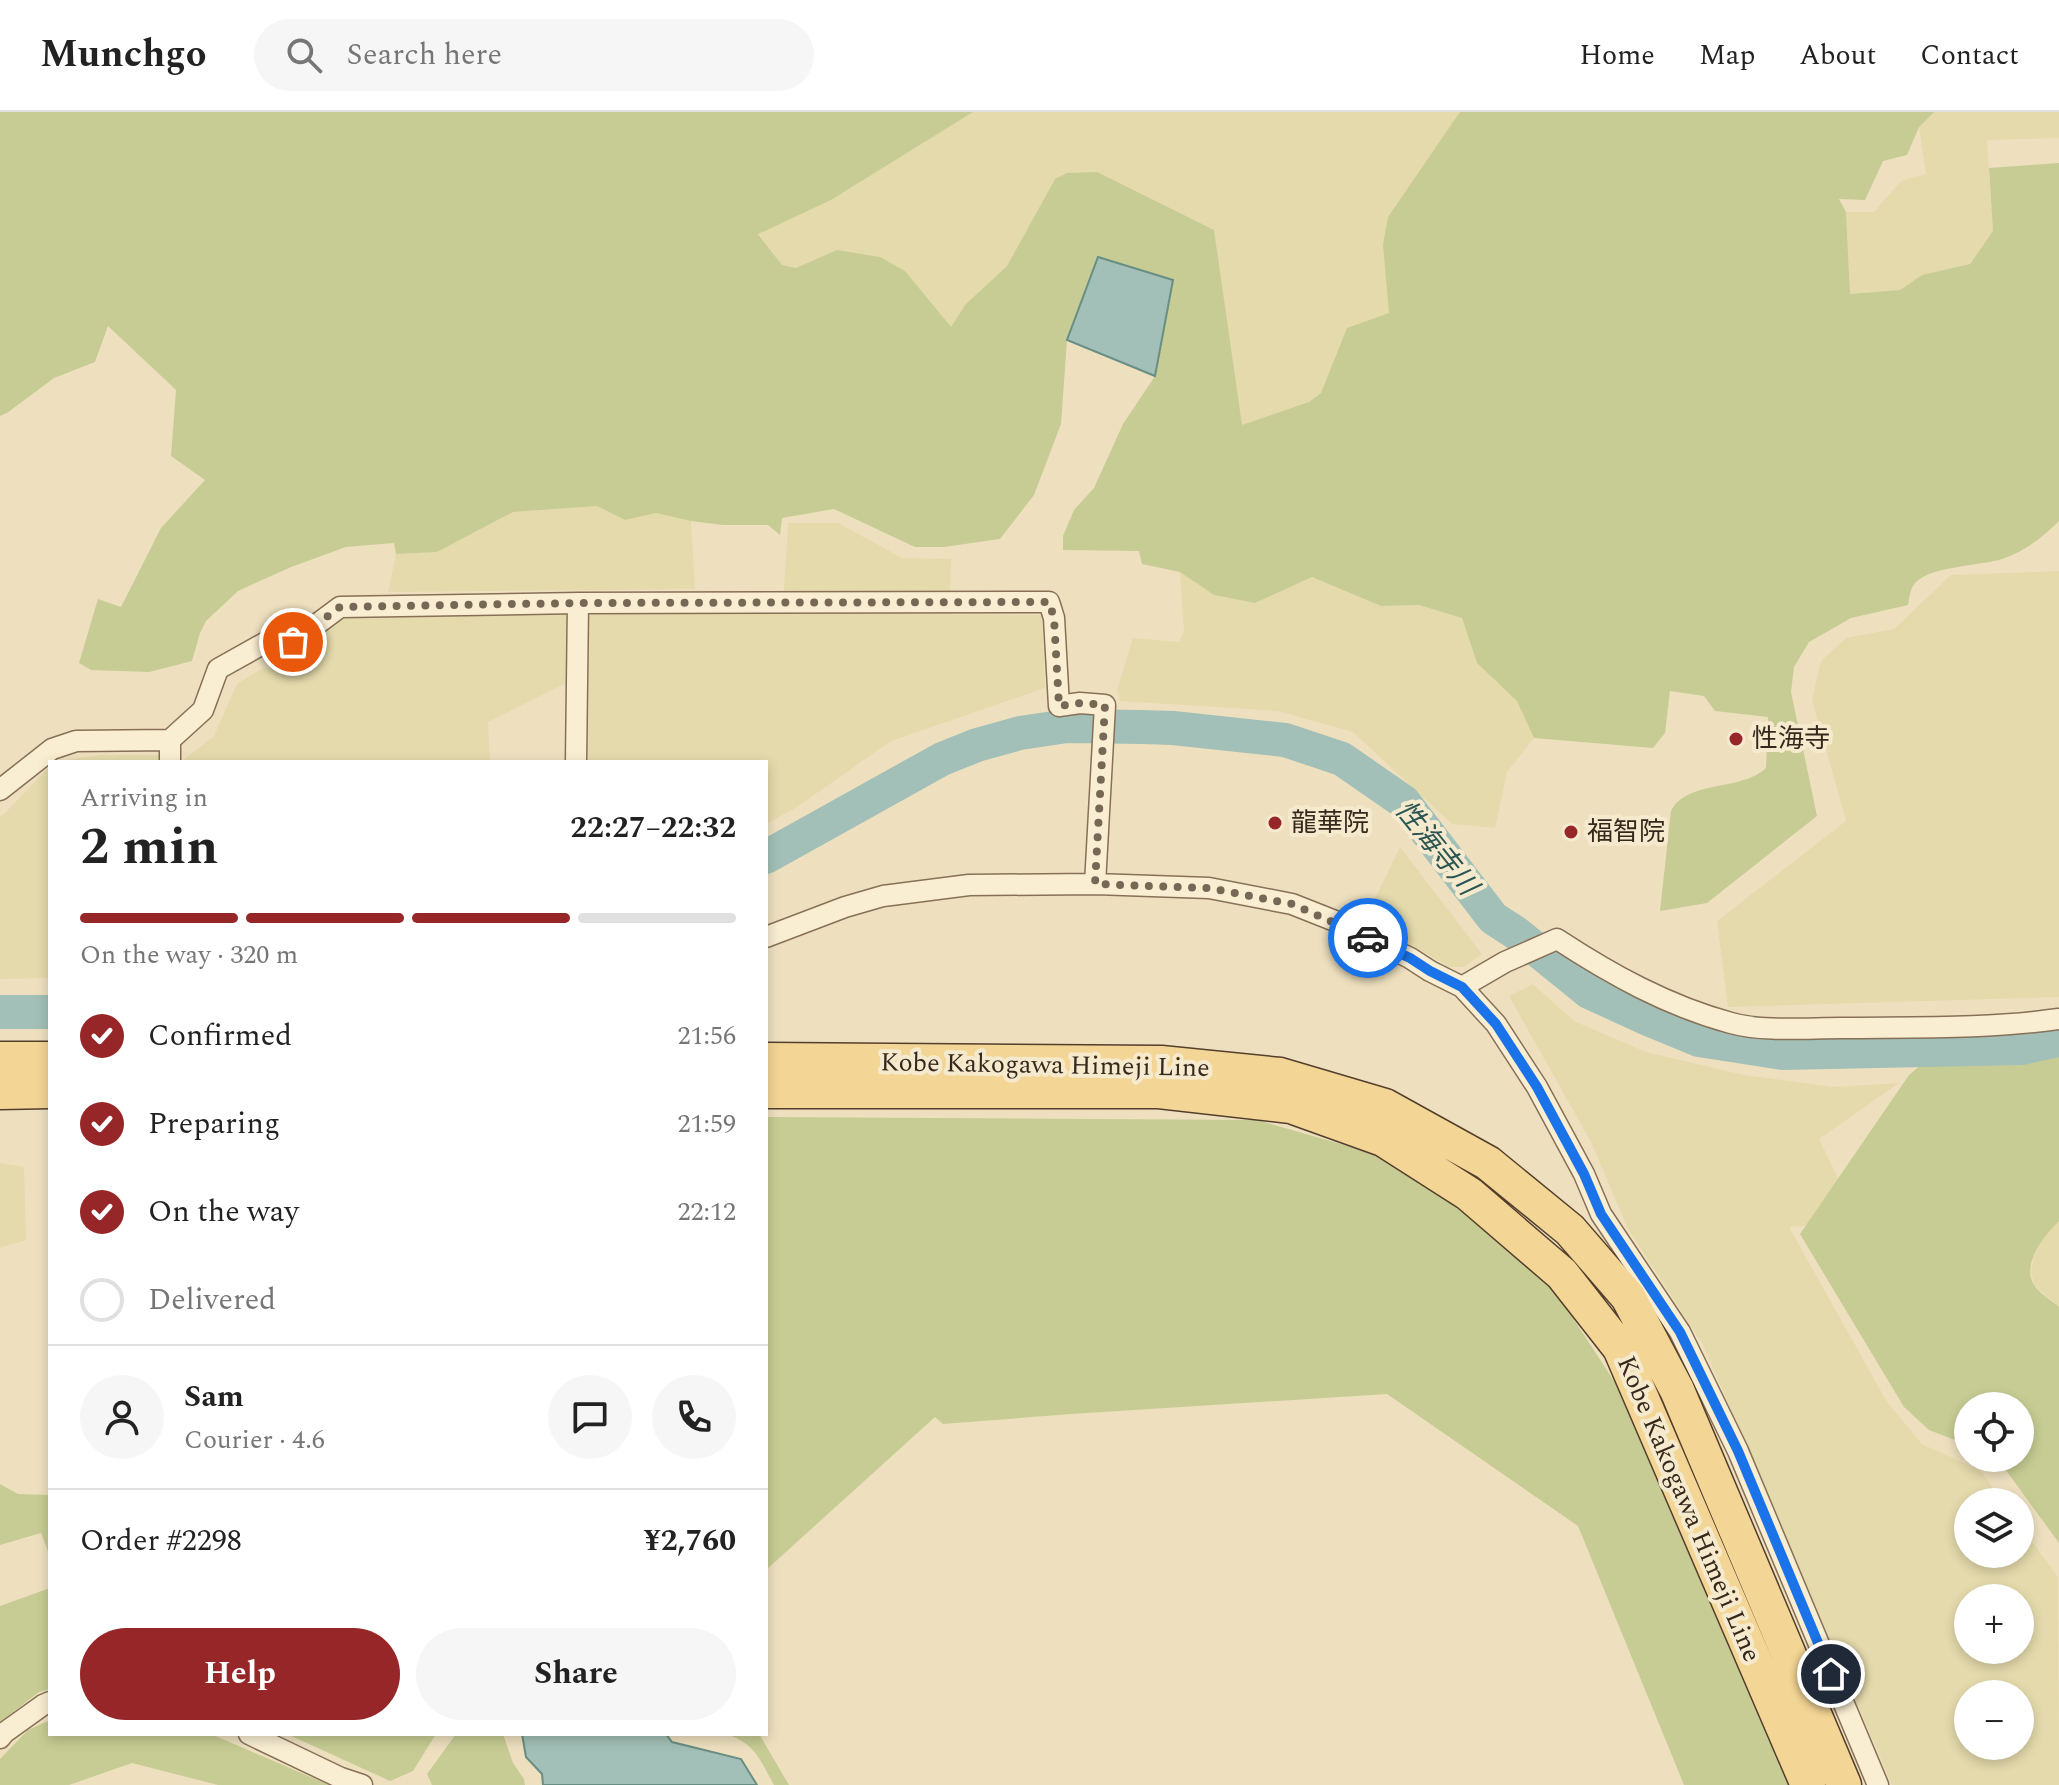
<!DOCTYPE html>
<html lang="en">
<head>
<meta charset="utf-8">
<style>
	:root { --surface:#fff; --page:#f6f6f6; --text:#222; --muted:#767676; --line:#e0e0e0; --accent:#972628 }
	body { margin:0; font-family:Spectral,"Noto Sans JP",serif; background:var(--page); color:var(--text); height:100vh; display:flex; flex-direction:column; font-size:30px; white-space:nowrap }
	* { box-sizing:border-box; margin:0 }
	p { font-size:26px; color:var(--muted) }
	.icon { flex:none; width:44px; height:44px; fill:none; stroke:currentColor; stroke-width:2; stroke-linecap:round; stroke-linejoin:round }
	.map { position:relative; flex:1; overflow:hidden }
	.drawer { position:absolute; left:48px; top:648px; width:720px; height:976px; display:flex; flex-direction:column; background:var(--surface); border-radius:0px; box-shadow:0 4px 12px #0003 }
	.drawer>* { flex:none }
	.buttons { position:absolute; left:1954px; top:1280px; display:grid; gap:16px }
	.buttons a { display:grid; place-items:center; width:80px; height:80px; border-radius:50%; background:var(--surface); box-shadow:0 4px 12px #0003; font-size:40px }
	.pin { position:absolute; display:grid; place-items:center; width:68px; height:68px; color:#fff; margin:-34px; border:4px solid #fff; border-radius:50%; box-shadow:0 2px 8px #0007 }
	.courier { position:absolute; display:grid; place-items:center; width:80px; height:80px; margin:-40px; border:6px solid #1a73e8; border-radius:50%; background:#fff; color:#222; box-shadow:0 2px 10px #0007 }
	.head em { font-style:normal; font-weight:700 }
	.head div { display:flex; flex-direction:column-reverse }
	.head { display:flex; align-items:center; justify-content:space-between; height:136px; padding:0 32px }
	h1 { font-size:52px; font-weight:700; line-height:60px }
	.bar { display:grid; grid-template-columns:repeat(4,1fr); gap:12px 8px; align-content:center; height:96px; padding:0 32px }
	.bar i { height:10px; border-radius:6px; background:var(--line) }
	.bar .current { background:var(--accent) }
	.bar p { grid-column:span 4 }
	.line { display:flex; align-items:center; gap:20px; padding:0 32px; border-top:2px solid var(--line) }
	.line div { flex:1 }
	.round { display:grid; place-items:center; flex:none; width:84px; height:84px; border-radius:42px; background:var(--page) }
	ol { padding:0 32px; list-style:none }
	li { display:flex; align-items:center; gap:24px; height:88px }
	li p { margin-inline-start:auto }
	li .icon { padding:8px; border-radius:50%; background:var(--accent); color:#fff; stroke-width:4 }
	li:last-child { color:var(--muted) }
	li i { width:44px; height:44px; border:4px solid var(--line); border-radius:50% }
	.primary-button { display:flex; gap:16px; margin-top:auto; padding:16px 32px }
	.primary-button a { flex:1; height:92px; border-radius:48px; background:var(--accent); color:#fff; font-size:32px; font-weight:700; line-height:92px; text-align:center }
	.primary-button a+a { background:var(--page); color:var(--text) }
	header { display:flex; align-items:center; gap:48px; box-sizing:border-box; height:112px; padding:0 40px; background:var(--surface); border-bottom:2px solid var(--line) }
	header strong { font-size:38px }
	nav { display:flex; gap:44px; margin-inline-start:auto; font-size:28px }
	.search { width:560px; height:72px; background:var(--page); display:flex; align-items:center; gap:20px; box-sizing:border-box; padding:0 28px; border-radius:44px; color:var(--muted); font-size:30px }
	.map>svg:first-child { display:block }
	.farmland { fill:#e4daac; fill-rule:evenodd }
	.green { fill:#c6cc93 }
	.water { fill:#a2c0b7; stroke:#698e84; stroke-width:2 }
	.lines { fill:none; stroke-linecap:round; stroke-linejoin:round }
	.river { stroke:#a2c0b7; stroke-width:34 }
	.street-casing { stroke:#877057; stroke-width:23 }
	.primary-casing { stroke:#543e2c; stroke-width:37 }
	.street { stroke:#f9edd2; stroke-width:20 }
	.primary { stroke:#f3d595; stroke-width:34 }
	.done { stroke:#766855; stroke-width:8; stroke-dasharray:0 14.4 }
	.route { stroke:#1a73e8; stroke-width:10 }
	.poi-dot { fill:#972628; stroke:#f6eace; stroke-width:3 }
	.labels { text-anchor:middle; dominant-baseline:central; stroke-width:8; stroke-linejoin:round; paint-order:stroke }
	.poi-label { font-size:26px; fill:#36281c; stroke:#f6eace; text-anchor:start }
	.street-label { font-size:26px; fill:#36281c; stroke:#f6eace }
	.water-label { font-size:28px; font-style:italic; fill:#2b5653; stroke:#f6eace }
</style>
</head>
<body>
<header>
<strong>Munchgo</strong>
<div class="search"><svg class="icon" aria-label="search" viewBox="0 0 24 24"><circle cx="10" cy="10" r="6"/><path d="M15 15l6 6"/></svg>Search here</div>
<nav><a>Home</a><a>Map</a><a>About</a><a>Contact</a></nav>
</header>
<div class="map">
<svg width="2059" height="1673" viewBox="0 0 2059 1673">
	<rect width="100%" height="100%" fill="#eee0bf"/>
	<path class="farmland" d="M973 0H1460L1384 133 1390 201 1347 217 1321 281 1309 290 1241 314 1214 118 1055 67 1007 154 966 192 951 216 905 159 837 139 796 156 782 153 758 121 831 88Z
		M1934 0H2059V26L1987 28 1993 119 1970 152 1922 163 1900 178 1850 182 1846 100H1874L1901 69 1926 62 1919 15Z
		M597 394 625 408 656 401 691 409 695 477 388 480 396 442 437 440 513 400Z
		M788 411H838L902 446 951 447 950 481 784 479Z
		M2059 459V885L1728 895 1717 809 1846 709 1812 588 1821 549 1846 526 1894 517 1951 463Z
		M1180 460 1214 483 1255 491 1312 465 1381 494 1419 493 1462 506 1477 551 1517 589 1534 626 1507 660 1495 716 1452 712 1353 620 1278 599 1120 589 1117 578 1133 526 1179 530 1184 519Z
		M567 499 571 505 570 569 488 610 490 650H181L214 624 237 572 263 556 298 554 304 534 342 505Z
		M589 500 1042 503 1045 576 891 629 797 695 766 712V650H588Z
		M99 643H161V650H55Z
		M50 654V866L0 867V704L4 702Z
		M1400 735 1482 842 1464 855H1450L1365 807Z
		M1533 872 1574 909 1646 940 1744 963 1833 975 1899 971 1819 1027 1841 1072 1825 1112 1789 1115 1887 1290 1922 1332 1981 1359 2003 1390H1968V1442H2020V1413L2058 1465 2059 1673H1892L1703 1233 1627 1115 1592 1032 1509 884ZM1968 1486H2020V1538H1968ZM1968 1582H2020V1634H1968Z
		M0 1051 24 1055 26 1128 0 1136Z
		M2059 1109V1195L2034 1173 2031 1159 2034 1145 2043 1126Z"/>
	<path class="green" d="M0 0H973L831 88 758 122 782 153 796 156 837 138 880 145 905 159 951 215 966 192 1007 154 1055 67 1067 61 1097 60 1214 118 1242 313 1309 290 1321 281 1347 216 1389 201 1383 133 1388 105 1460 0H1934L1919 15 1907 43 1883 49 1865 88 1839 87 1846 100 1850 182 1900 178 1922 163 1970 152 1993 119 1989 56 2059 51V409C2043 425 2024 440 2002 447 1981 454 1924 454 1913 474 1910 479 1909 487 1908 493L1851 506 1809 530 1794 555 1791 580 1817 704 1707 791 1660 799 1671 699C1688 667 1741 680 1766 656L1768 605 1715 599 1704 584 1670 579 1665 621 1653 636 1534 626 1517 589 1477 551 1462 506 1419 493 1381 494 1312 465 1255 491 1214 483 1180 460 1142 452 1139 439 1063 438V424L1074 398 1094 376 1123 312 1155 264 1173 169 1099 145 1067 228 1061 312 1034 383 1000 427 944 435H915L834 397 782 406 780 423 768 413H723L691 409 656 401 625 408 597 394 513 400 437 440 396 442 394 431 346 435 291 455 238 479 206 509 200 521 192 549 149 560 91 558 79 551 98 487 121 495 161 416 205 368 171 344 176 278 108 214 95 250 54 266 7 301 0 304Z
		M2059 942V1109C2045 1123 2021 1151 2034 1173 2039 1181 2052 1189 2059 1195V1431L1997 1346H2020V1294H1968V1333L1929 1318 1904 1295 1800 1122 1909 963 1922 952 2048 945Z
		M766 1005 1257 1008 1376 1042 1477 1108 1558 1183 1625 1286 1792 1673H1684L1578 1414 1387 1282 1071 1302 943 1312 935 1305 766 1458Z
		M0 1372 18 1382 50 1383V1445L41 1421 0 1433Z
		M50 1476V1577L39 1580 0 1610V1494Z
		M50 1608V1622H211L329 1673H218L132 1651 69 1673H0V1647L28 1618Z
		M287 1622H436L413 1659 390 1669Z
		M456 1622H503L513 1651 524 1667 525 1673H432L427 1662Z
		M726 1622H759L789 1673H774C760 1648 755 1631 726 1622Z"/>
	<path class="water" d="M1098 145 1173 168 1155 264 1067 228Z
		M522 1622H666L672 1630 741 1647 757 1673H543L542 1662 526 1645Z"/>
	<g class="lines">
		<path class="river" d="M766 745 942 647 977 633 1020 621 1067 614 1142 615 1173 616 1285 628 1342 647 1404 690 1493 806 1516 821 1589 880 1648 907 1699 928 1783 941 2021 936 2059 928
			M0 900H50"/>
		<defs>
			<path id="street" d="M170 628V650
				M576 650 578 491
				M0 678 52 637 76 629 170 628 203 598 218 557 268 529 293 530 340 495 578 491 1049 490 1054 506 1059 594 1080 591 1105 593 1095 772
				M766 825 845 795 883 784 969 773 1095 772 1209 776 1292 792 1335 809 1410 846 1430 859 1462 875 1496 912 1537 975 1584 1062 1601 1102 1680 1220 1738 1339 1878 1673
				M1462 875 1505 850 1557 827C1612 863 1668 894 1731 911 1763 920 1807 916 1841 916 1913 915 1987 917 2059 907
				M249 1622 341 1666 362 1673
				M0 1626 4 1621 43 1593 50 1590"/>
			<path id="primary" d="M0 947H50
				M766 948 1161 951 1280 963 1385 994 1488 1051 1570 1118 1628 1185 1677 1278 1844 1673
				M766 979H1159L1291 994 1383 1027 1469 1082 1562 1162 1620 1236 1808 1673
				M0 980 50 979"/>
		</defs>
		<use href="#street" class="street-casing"/>
		<use href="#primary" class="primary-casing"/>
		<use href="#street" class="street"/>
		<use href="#primary" class="primary"/>
	</g>
	<g class="lines">
		<path class="done" d="M293 530 340 495 578 491 1049 490 1054 506 1059 594 1080 591 1105 593 1095 772 1209 776 1292 792 1368 826"/>
		<path class="route" d="M1368 826 1410 846 1430 859 1462 875 1496 912 1537 975 1584 1062 1601 1102 1680 1220 1738 1339 1831 1562"/>
	</g>
	<g class="poi-dot">
		<circle cx="1736" cy="627" r="8"/>
		<circle cx="1275" cy="711" r="8"/>
		<circle cx="1571" cy="720" r="8"/>
	</g>
	<g class="labels">
		<g class="poi-label">
			<text x="1752" y="627">性海寺</text>
			<text x="1291" y="711">龍華院</text>
			<text x="1587" y="720">福智院</text>
		</g>
		<g class="street-label">
			<text transform="translate(1045 953) rotate(1)">Kobe Kakogawa Himeji Line</text>
			<text transform="translate(1689 1397) rotate(67)">Kobe Kakogawa Himeji Line</text>
		</g>
		<g class="water-label">
			<text transform="translate(1436 736) rotate(51)">性海寺川</text>
		</g>
	</g>
</svg>
<div class="buttons">
<a><svg class="icon" aria-label="locate" viewBox="0 0 24 24"><circle cx="12" cy="12" r="6"/><path d="M12 2v4M12 18v4M2 12h4M18 12h4"/></svg></a>
<a><svg class="icon" aria-label="layers" viewBox="0 0 24 24"><path d="M12 4l9 5-9 5-9-5zM3 14l9 5 9-5"/></svg></a>
<a>+</a>
<a>−</a>
</div>
<div class="pin" style="left:293px;top:530px;background:#ea580c"><svg class="icon" aria-label="bag" viewBox="0 0 24 24"><path d="M5 8h14l-1 12H6zM9 8a3 3 0 0 1 6 0"/></svg></div>
<div class="pin" style="left:1831px;top:1562px;background:#1f2937"><svg class="icon" aria-label="home" viewBox="0 0 24 24"><path d="M3 11l9-7 9 7M6 9v11h12V9"/></svg></div>
<div class="courier" style="left:1368px;top:826px"><svg class="icon" aria-label="car" viewBox="0 0 24 24"><path d="M5 17H2v-5l4-1 3-4h7l3 4 3 1v5h-3M9 17h6M6 11h13"/><circle cx="7" cy="17" r="2"/><circle cx="17" cy="17" r="2"/></svg></div>
<section class="drawer">
<div class="head"><div><h1>2 min</h1><p>Arriving in</p></div><em>22:27–22:32</em></div>
<div class="bar"><i class="current"></i><i class="current"></i><i class="current"></i><i></i><p>On the way · 320 m</p></div>
<ol>
<li><svg class="icon" aria-label="check" viewBox="0 0 24 24"><path d="M5 12l5 5 9-10"/></svg>Confirmed<p>21:56</p></li>
<li><svg class="icon" aria-label="check" viewBox="0 0 24 24"><path d="M5 12l5 5 9-10"/></svg>Preparing<p>21:59</p></li>
<li><svg class="icon" aria-label="check" viewBox="0 0 24 24"><path d="M5 12l5 5 9-10"/></svg>On the way<p>22:12</p></li>
<li><i></i>Delivered</li>
</ol>
<div class="line" style="height:144px"><a class="round"><svg class="icon" aria-label="person" viewBox="0 0 24 24"><circle cx="12" cy="8" r="4"/><path d="M4 21q1-7 8-7t8 7"/></svg></a><div><b>Sam</b><p>Courier · 4.6</p></div><a class="round"><svg class="icon" aria-label="chat" viewBox="0 0 24 24"><path d="M4 5h16v11H9l-5 4z"/></svg></a><a class="round"><svg class="icon" aria-label="phone" viewBox="0 0 24 24"><path d="M5 4h4l2 5-3 2q2 4 5 5l2-3 5 2v4C11 20 4 13 5 4z"/></svg></a></div>
<div class="line" style="height:104px"><div>Order #2298</div><b>¥2,760</b></div>
<div class="primary-button"><a>Help</a><a>Share</a></div>
</section>
</div>
</body>
</html>
